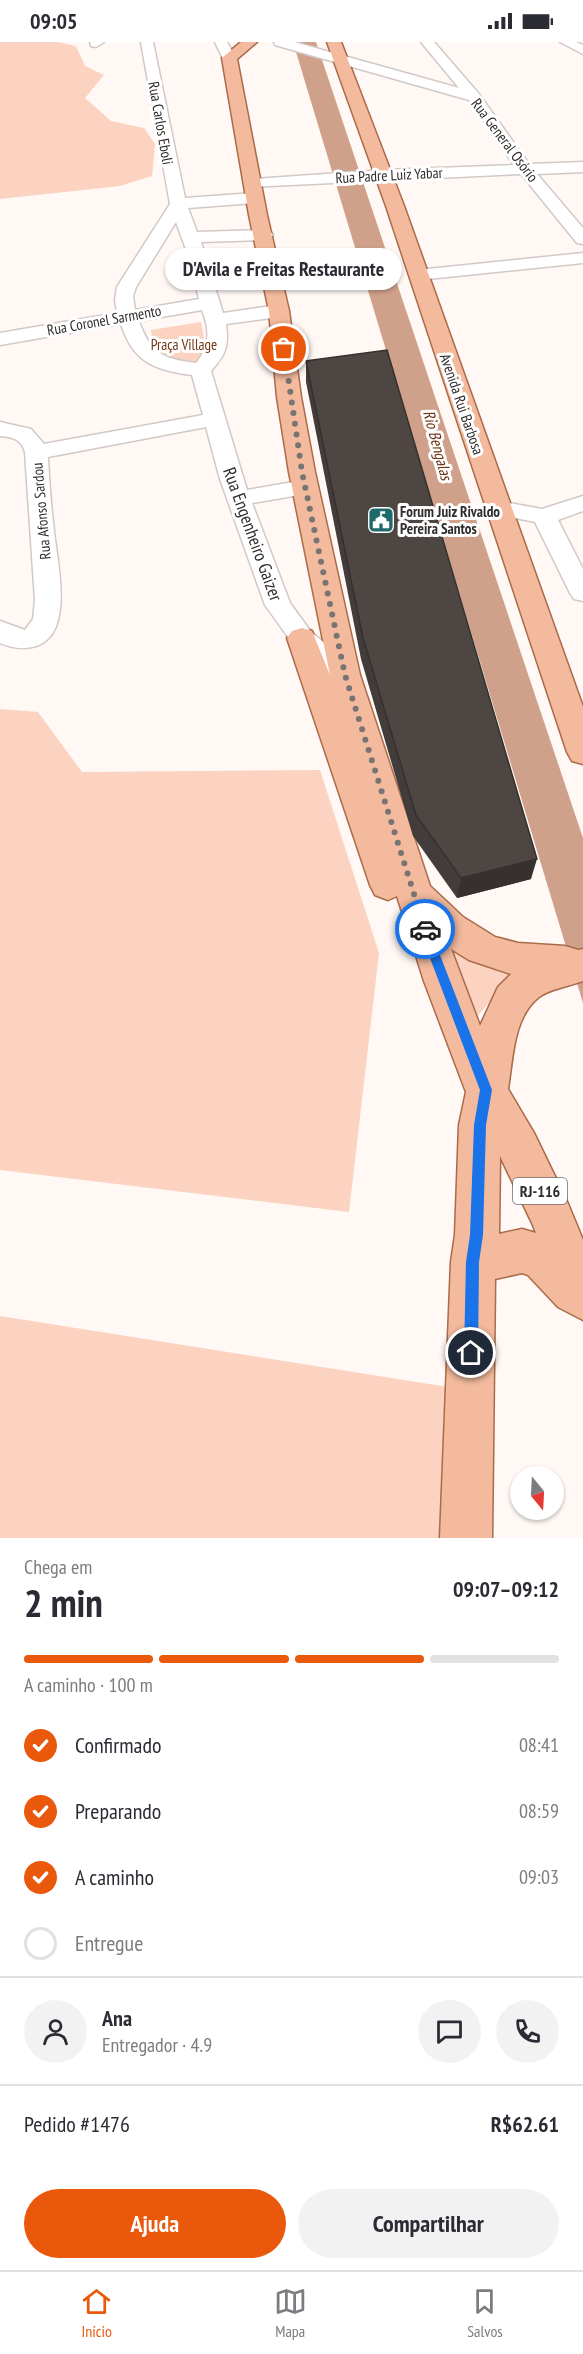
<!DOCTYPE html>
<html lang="pt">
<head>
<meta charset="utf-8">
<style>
	:root { --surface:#fff; --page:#f2f2f3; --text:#2b2b33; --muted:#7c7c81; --line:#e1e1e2; --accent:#ea580c }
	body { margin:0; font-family:"PT Sans Narrow",sans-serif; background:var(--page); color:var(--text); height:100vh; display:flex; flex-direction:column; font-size:22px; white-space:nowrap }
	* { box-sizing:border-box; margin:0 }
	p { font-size:20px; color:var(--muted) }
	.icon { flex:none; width:33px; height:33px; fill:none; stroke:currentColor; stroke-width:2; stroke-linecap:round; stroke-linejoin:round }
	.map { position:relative; height:1496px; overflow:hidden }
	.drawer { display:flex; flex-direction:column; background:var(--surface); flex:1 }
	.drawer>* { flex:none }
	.needle { width:39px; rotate:162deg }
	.tools { position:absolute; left:510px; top:1424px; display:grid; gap:12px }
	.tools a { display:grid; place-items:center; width:54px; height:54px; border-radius:50%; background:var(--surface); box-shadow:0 2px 4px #0004; font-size:30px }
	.pin { position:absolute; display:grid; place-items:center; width:51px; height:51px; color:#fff; margin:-26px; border:3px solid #fff; border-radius:50%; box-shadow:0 2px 6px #0007 }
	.courier { position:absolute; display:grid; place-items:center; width:60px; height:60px; margin:-30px; border:4px solid #1a73e8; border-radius:50%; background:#fff; color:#222; box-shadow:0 2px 8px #0007 }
	.bubble { position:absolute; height:42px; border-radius:21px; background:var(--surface); box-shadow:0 2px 4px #0004; font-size:20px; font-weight:800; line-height:42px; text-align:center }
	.headline em { font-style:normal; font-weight:800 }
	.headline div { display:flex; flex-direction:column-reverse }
	.headline { display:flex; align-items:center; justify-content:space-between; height:102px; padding:0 24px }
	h1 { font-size:39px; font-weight:800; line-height:45px }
	.bar { display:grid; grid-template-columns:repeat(4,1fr); gap:9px 6px; align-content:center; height:72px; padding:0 24px }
	.bar i { height:8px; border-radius:4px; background:var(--line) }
	.bar .selected { background:var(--accent) }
	.bar p { grid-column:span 4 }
	.line { display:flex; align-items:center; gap:15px; padding:0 24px; border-top:2px solid var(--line) }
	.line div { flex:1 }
	.round { display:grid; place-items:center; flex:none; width:63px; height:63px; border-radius:32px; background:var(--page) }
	ol { padding:0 24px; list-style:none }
	li { display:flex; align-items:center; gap:18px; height:66px }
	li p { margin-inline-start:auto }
	li .icon { padding:6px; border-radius:50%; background:var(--accent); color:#fff; stroke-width:4 }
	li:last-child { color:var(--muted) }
	li i { width:33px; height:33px; border:3px solid var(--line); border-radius:50% }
	.button { display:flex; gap:12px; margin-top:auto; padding:12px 24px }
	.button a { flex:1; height:69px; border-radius:36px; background:var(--accent); color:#fff; font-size:24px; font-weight:800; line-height:69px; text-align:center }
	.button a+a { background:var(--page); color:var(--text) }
	.status { display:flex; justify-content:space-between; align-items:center; height:42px; padding:0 30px; background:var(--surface); direction:ltr }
	.status svg { height:16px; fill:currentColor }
	.dock { display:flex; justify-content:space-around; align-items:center; height:84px; border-top:2px solid var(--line); background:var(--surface); font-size:16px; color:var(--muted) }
	.dock a { display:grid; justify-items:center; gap:3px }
	.dock .selected { color:var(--accent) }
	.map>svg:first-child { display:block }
	.green { fill:#fbd3c0 }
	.water { fill:#cfa18b }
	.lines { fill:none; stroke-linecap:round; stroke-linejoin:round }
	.minor-casing { stroke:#d2c9c6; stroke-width:3 }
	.major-casing { stroke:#aa6b4b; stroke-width:3 }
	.minor { fill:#fff; fill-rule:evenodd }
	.major { fill:#f3ba9d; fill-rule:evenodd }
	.wall { fill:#423c3a }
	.shaded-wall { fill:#36312f }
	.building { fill:#4d4643; stroke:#36312f; stroke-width:1.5 }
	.route { fill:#1a73e8 }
	.done { stroke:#787472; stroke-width:6; stroke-dasharray:0 10.8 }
	.labels { text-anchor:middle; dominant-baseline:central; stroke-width:6; stroke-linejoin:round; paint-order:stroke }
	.far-street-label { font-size:15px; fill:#302d2c; stroke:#fff }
	.far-park-label { font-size:15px; fill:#723818; stroke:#fff }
	.far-poi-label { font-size:15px; font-weight:bold; fill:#302d2c; stroke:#fff; text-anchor:start }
	.far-water-label { font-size:16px; font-style:italic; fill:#6d3313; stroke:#fff }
	.shield { fill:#fff; stroke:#6e6c6b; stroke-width:1.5 }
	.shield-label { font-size:16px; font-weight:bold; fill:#302d2c }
	.street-label { font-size:18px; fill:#302d2c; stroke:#fff }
</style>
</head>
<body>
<div class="status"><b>09:05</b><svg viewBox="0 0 49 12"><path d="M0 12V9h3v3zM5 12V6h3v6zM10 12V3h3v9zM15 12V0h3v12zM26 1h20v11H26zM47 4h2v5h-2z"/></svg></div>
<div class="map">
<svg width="583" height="1496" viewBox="0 0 583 1496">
	<rect width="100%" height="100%" fill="#fff8f5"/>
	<path class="green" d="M0 0H57L76 4 85 24 104 33 85 56 111 79 144 86 155 102 152 134 120 144 0 157Z
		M201 280 206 308 198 322 165 316 153 305 151 288Z
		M0 667 38 670 82 730 320 728 379 911 349 1170 0 1128Z
		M448 909 512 934 475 977Z
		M0 1274 448 1345 442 1496H0Z"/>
	<path class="water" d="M293 0H316L583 796V961Z"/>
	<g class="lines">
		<defs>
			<path id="minor" d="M90 0H104L96 5 91 4Z
				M141 0H153L185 156 254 151 262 156 254 161 188 166 197 190 264 188 270 189 273 193 270 197 264 198 201 200 223 271 279 263 286 265 289 269 286 273 279 275 226 282C229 304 226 312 211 329L247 448 305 438 313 440 317 445 313 450 305 452 252 461 290 561 311 590 355 626 359 633 355 640 345 643 335 640 293 602 265 563 220 437 206 385 48 415C49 439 51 464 54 489 57 519 75 592 36 604 23 608 12 606 0 601V579L25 588 33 577 35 558 25 410C21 397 13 395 0 394V380L31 387 44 402 203 373 192 333C154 328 133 320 121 282L0 303V291L117 271 115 258 117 245 170 162ZM176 180 188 213 199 257 135 268 133 254 136 245ZM202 268C210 288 210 305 196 321 163 317 150 311 139 279Z
				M215 0H227L236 16 234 19H224Z
				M274 0H294L459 46 421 0H434L479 52 529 122 583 120V130L537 132 583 186V202L577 201 521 132 247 145 245 142 253 137 383 128 514 123 469 58 275 3Z
				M560 0H576L583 3V12Z
				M583 211V221L418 238 412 237 409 233 412 229 418 228Z
				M583 454V469L558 478 583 527V559L574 557 570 551 535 480 491 471 487 466 491 461 499 459 542 467Z"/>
			<path id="major" d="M241 0H257L237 17 267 173 289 269 301 355 315 430 360 633 430 844 463 875 495 895 518 901 565 904 578 908 583 907V939C570 944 549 947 539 955 513 975 513 1017 508 1047L534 1091 566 1157 583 1198V1278L558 1265 528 1233 522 1231 495 1237 492 1496H440L451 1220 455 1193 459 1083 466 1050 424 939 397 854 388 858 375 853 370 843 287 596 292 589 302 586 312 589 330 633 289 430 277 355 269 269 249 173 222 16ZM451 907 469 918 511 932 498 945 480 984ZM500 1114 532 1181 536 1191 522 1187 499 1192Z
				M327 0H341L404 164 583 665V722L572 719 567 710 386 164Z"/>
		</defs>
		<use href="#minor" class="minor-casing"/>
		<use href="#major" class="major-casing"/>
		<use href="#minor" class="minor"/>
		<use href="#major" class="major"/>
	</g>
	<path class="wall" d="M306 319 531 837 457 856 413 794 361 617 306 340Z"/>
	<path class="shaded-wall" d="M537 817 531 837 457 856 461 836Z"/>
	<path class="building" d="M387 308 537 817 461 836 416 773 363 596 306 319Z"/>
	<path class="route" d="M425 882 430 887 492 1048 486 1083 483 1193 479 1220 478 1311 476 1316 471 1318 466 1316 464 1311 466 1220 470 1193 474 1083 480 1048 419 887Z"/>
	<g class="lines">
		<path class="done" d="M284 307 302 430 345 633 425 887"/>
	</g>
	<defs>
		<symbol id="civic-square" viewBox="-11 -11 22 22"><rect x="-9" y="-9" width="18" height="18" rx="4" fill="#1f6b6c" stroke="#fff"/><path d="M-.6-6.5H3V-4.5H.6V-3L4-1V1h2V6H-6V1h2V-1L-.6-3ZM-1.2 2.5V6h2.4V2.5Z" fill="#fff"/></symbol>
	</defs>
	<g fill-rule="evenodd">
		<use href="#civic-square" x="366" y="463" width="30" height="30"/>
	</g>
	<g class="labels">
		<g class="far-street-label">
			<text transform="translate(161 81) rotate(80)">Rua Carlos Eboli</text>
			<text transform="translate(505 98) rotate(53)">Rua General Osório</text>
			<text transform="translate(389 133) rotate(-3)">Rua Padre Luiz Yabar</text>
			<text transform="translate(104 278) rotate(-10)">Rua Coronel Sarmento</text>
			<text transform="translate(462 362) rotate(71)">Avenida Rui Barbosa</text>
			<text transform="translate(41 469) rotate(-95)">Rua Afonso Sardou</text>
		</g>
		<g class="far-park-label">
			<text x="184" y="302">Praça Village</text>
		</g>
		<g class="far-poi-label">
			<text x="400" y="469">Forum Juiz Rivaldo<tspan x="400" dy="17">Pereira Santos</tspan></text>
		</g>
		<g class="far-water-label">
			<text transform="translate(438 403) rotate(75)">Rio Bengalas</text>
		</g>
		<rect class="shield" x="513" y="1136" width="54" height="26" rx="4.5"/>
		<g class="shield-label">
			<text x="540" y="1149">RJ-116</text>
		</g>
		<g class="street-label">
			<text transform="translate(253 492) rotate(70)">Rua Engenheiro Gaizer</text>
		</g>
	</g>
</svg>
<div class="tools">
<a><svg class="needle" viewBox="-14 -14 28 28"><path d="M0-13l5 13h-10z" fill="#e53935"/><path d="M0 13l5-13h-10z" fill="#7c7c81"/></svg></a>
</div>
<div class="pin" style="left:284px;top:307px;background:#ea580c"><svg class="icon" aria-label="bag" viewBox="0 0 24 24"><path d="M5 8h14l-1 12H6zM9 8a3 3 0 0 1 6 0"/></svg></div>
<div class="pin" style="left:471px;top:1311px;background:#1f2937"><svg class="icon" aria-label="home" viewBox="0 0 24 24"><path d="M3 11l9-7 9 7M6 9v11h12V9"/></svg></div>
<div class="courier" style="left:425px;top:887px"><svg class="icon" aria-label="car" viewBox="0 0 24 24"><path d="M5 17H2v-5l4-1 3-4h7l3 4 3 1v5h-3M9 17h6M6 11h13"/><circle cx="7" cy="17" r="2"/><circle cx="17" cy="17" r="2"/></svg></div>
<div class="bubble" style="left:165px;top:206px;width:237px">D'Avila e Freitas Restaurante</div>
</div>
<section class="drawer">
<div class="headline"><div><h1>2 min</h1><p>Chega em</p></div><em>09:07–09:12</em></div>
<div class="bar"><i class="selected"></i><i class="selected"></i><i class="selected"></i><i></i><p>A caminho · 100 m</p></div>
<ol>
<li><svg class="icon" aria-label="check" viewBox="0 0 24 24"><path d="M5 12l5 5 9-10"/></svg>Confirmado<p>08:41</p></li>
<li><svg class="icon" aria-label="check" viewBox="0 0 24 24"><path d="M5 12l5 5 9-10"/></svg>Preparando<p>08:59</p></li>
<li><svg class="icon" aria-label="check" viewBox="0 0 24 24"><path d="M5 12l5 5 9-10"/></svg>A caminho<p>09:03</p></li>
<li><i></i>Entregue</li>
</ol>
<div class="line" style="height:108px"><a class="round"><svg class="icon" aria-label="person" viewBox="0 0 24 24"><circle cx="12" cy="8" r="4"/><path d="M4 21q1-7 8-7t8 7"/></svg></a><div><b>Ana</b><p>Entregador · 4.9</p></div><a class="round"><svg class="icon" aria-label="chat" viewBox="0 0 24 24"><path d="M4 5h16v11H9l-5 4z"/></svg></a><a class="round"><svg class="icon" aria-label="phone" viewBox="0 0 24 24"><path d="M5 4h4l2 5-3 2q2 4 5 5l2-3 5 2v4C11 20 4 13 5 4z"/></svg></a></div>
<div class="line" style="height:78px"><div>Pedido #1476</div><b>R$62.61</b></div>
<div class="button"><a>Ajuda</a><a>Compartilhar</a></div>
</section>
<nav class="dock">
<a class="selected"><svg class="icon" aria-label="home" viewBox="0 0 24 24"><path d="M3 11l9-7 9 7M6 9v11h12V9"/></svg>Início</a>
<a><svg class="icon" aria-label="map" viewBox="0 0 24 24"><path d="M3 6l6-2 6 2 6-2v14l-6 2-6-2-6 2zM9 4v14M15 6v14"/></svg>Mapa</a>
<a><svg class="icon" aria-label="saved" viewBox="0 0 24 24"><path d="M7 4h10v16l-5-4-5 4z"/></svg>Salvos</a>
</nav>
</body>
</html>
